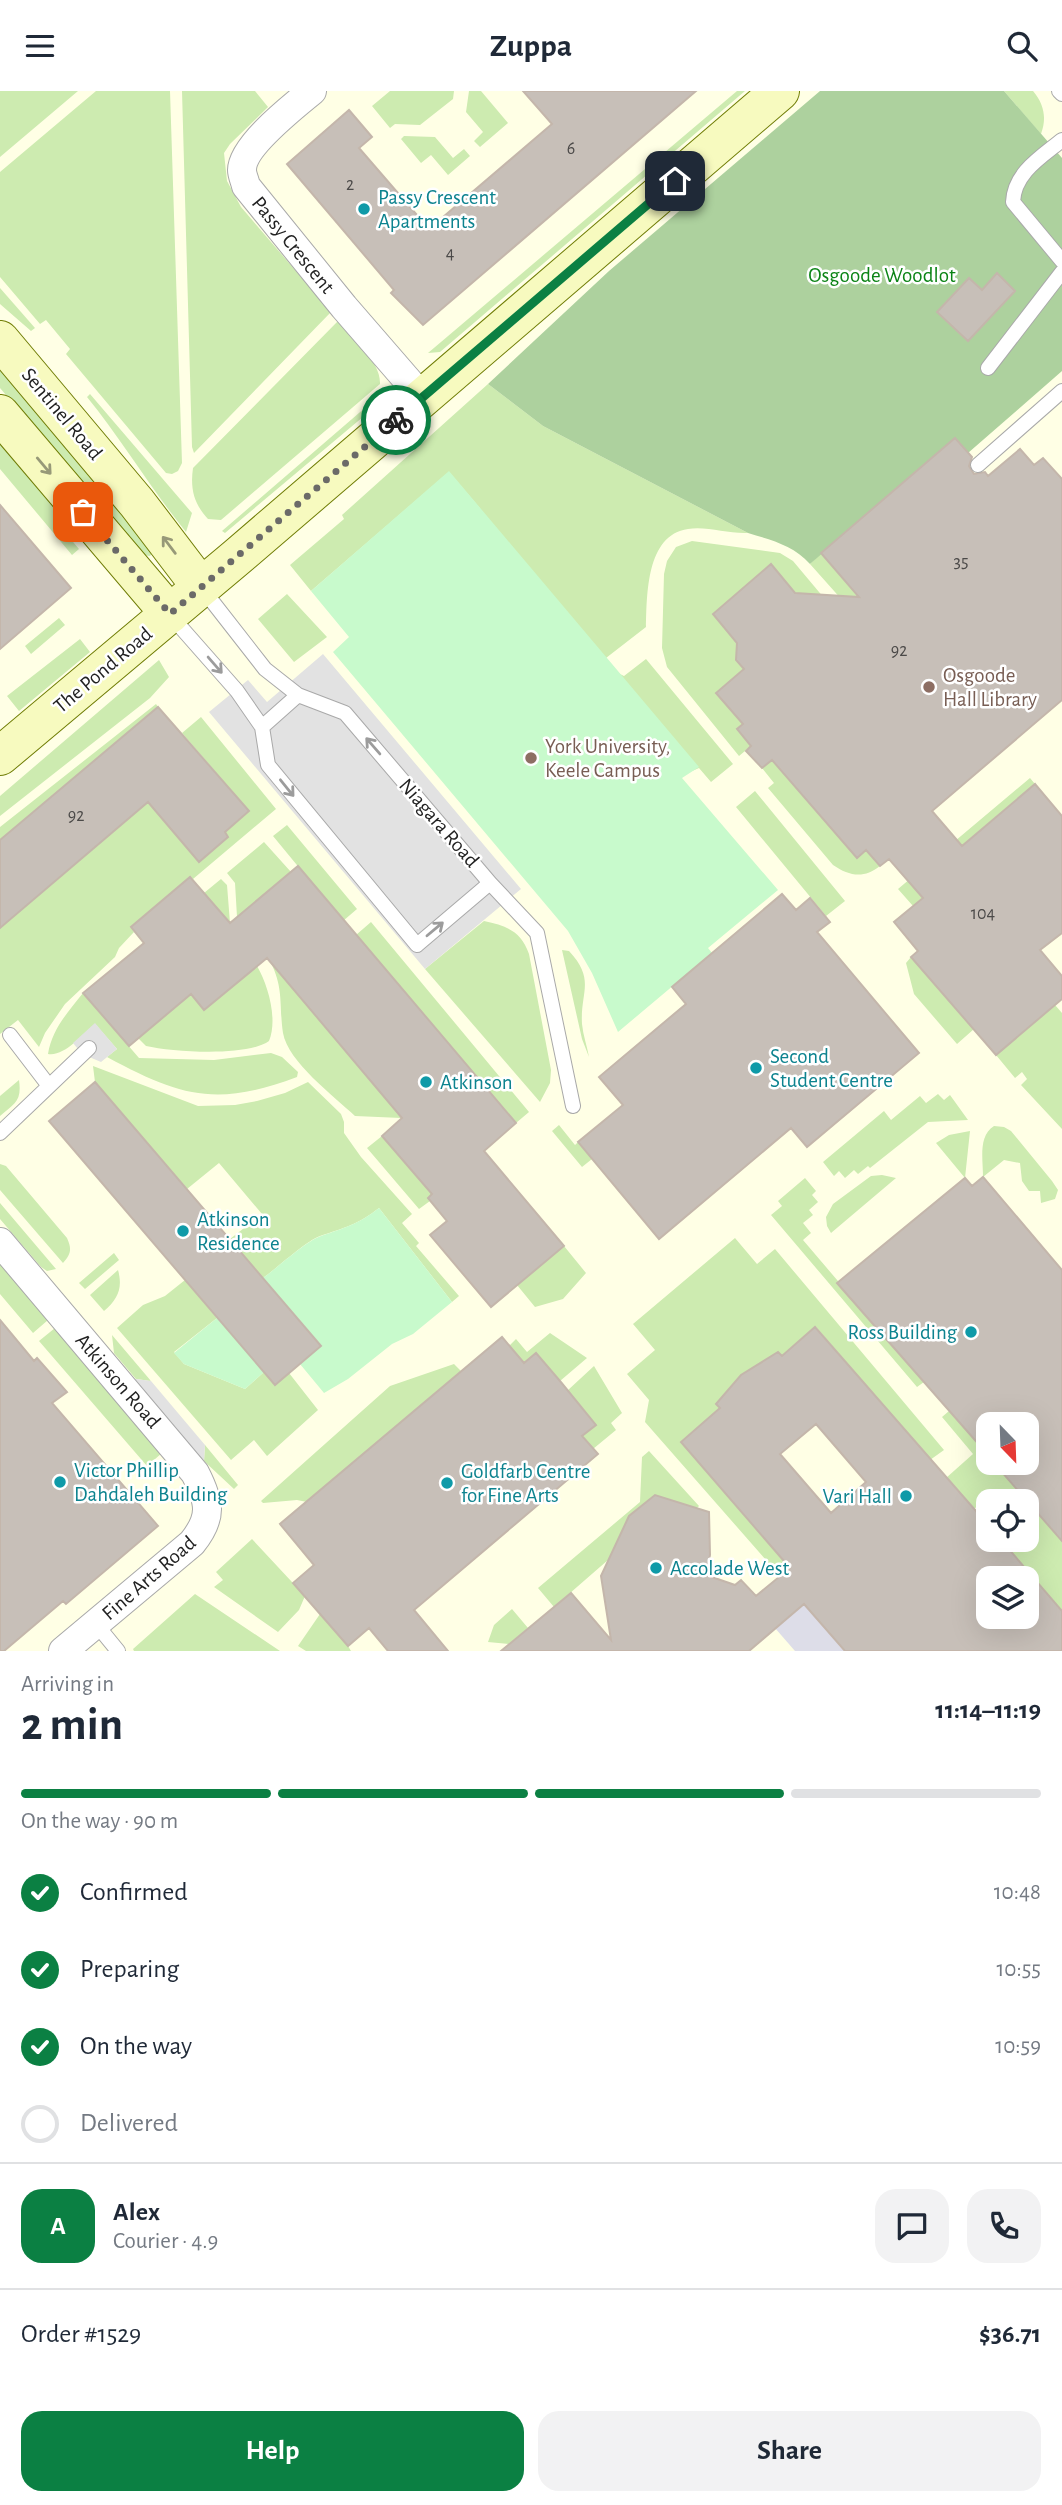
<!DOCTYPE html>
<html lang="en">
<head>
<meta charset="utf-8">
<style>
	:root { --surface:#fff; --page:#f2f2f3; --text:#1f2937; --muted:#747a83; --line:#e0e1e3; --accent:#0b8043 }
	body { margin:0; font-family:"Alegreya Sans",sans-serif; background:var(--page); color:var(--text); height:100vh; display:flex; flex-direction:column; font-size:26px; white-space:nowrap }
	* { box-sizing:border-box; margin:0 }
	p { font-size:23px; color:var(--muted) }
	.icon { flex:none; width:38px; height:38px; fill:none; stroke:currentColor; stroke-width:2; stroke-linecap:round; stroke-linejoin:round }
	.map { position:relative; height:1560px; overflow:hidden }
	.panel { display:flex; flex-direction:column; background:var(--surface); flex:1 }
	.panel>* { flex:none }
	.needle { width:46px; rotate:157deg }
	.fabs { position:absolute; left:976px; top:1321px; display:grid; gap:14px }
	.fabs a { display:grid; place-items:center; width:63px; height:63px; border-radius:14px; background:var(--surface); box-shadow:0 7px 28px #0002; font-size:35px }
	.pin { position:absolute; display:grid; place-items:center; width:60px; height:60px; color:#fff; margin:-30px; border-radius:14px; box-shadow:0 4px 10px #0006 }
	.courier { position:absolute; display:grid; place-items:center; width:70px; height:70px; margin:-35px; border:5px solid #0b8043; border-radius:50%; background:#fff; color:#222; box-shadow:0 2px 9px #0007 }
	.headline em { font-style:normal; font-weight:700 }
	.headline div { display:flex; flex-direction:column-reverse }
	.headline { display:flex; align-items:center; justify-content:space-between; height:119px; padding:0 21px }
	h1 { font-size:46px; font-weight:700; line-height:52px }
	.bar { display:grid; grid-template-columns:repeat(4,1fr); gap:10px 7px; align-content:center; height:84px; padding:0 21px }
	.bar i { height:9px; border-radius:5px; background:var(--line) }
	.bar .current { background:var(--accent) }
	.bar p { grid-column:span 4 }
	.line { display:flex; align-items:center; gap:18px; padding:0 21px; border-top:2px solid var(--line) }
	.line div { flex:1 }
	.round { display:grid; place-items:center; flex:none; width:74px; height:74px; border-radius:21px; background:var(--page) }
	ol { padding:0 21px; list-style:none }
	li { display:flex; align-items:center; gap:21px; height:77px }
	li p { margin-inline-start:auto }
	li .icon { padding:7px; border-radius:50%; background:var(--accent); color:#fff; stroke-width:4 }
	li:last-child { color:var(--muted) }
	li i { width:38px; height:38px; border:4px solid var(--line); border-radius:50% }
	.primary-button { display:flex; gap:14px; margin-top:auto; padding:14px 21px }
	.primary-button a { flex:1; height:80px; border-radius:21px; background:var(--accent); color:#fff; font-size:28px; font-weight:700; line-height:80px; text-align:center }
	.primary-button a+a { background:var(--page); color:var(--text) }
	header { display:flex; justify-content:space-between; align-items:center; height:91px; padding:0 21px; background:var(--surface); font-size:32px; font-weight:700 }
	.map>svg:first-child { display:block }
	.education { fill:#ffffe5; fill-rule:evenodd }
	.grass { fill:#cdebb0 }
	.forest { fill:#add19e }
	.park { fill:#c8facc }
	.parking { fill:#e2e2e2 }
	.plaza { fill:#dddde8 }
	.building { fill:#c7bfb8; stroke:#c4b6ab; stroke-width:2; fill-rule:evenodd }
	.lines { fill:none; stroke-linecap:round; stroke-linejoin:round }
	.lane-casing { stroke:#a9a9a9; stroke-width:16 }
	.street-casing { stroke:#a9a9a9; stroke-width:30 }
	.secondary-casing { stroke:#707d05; stroke-width:40 }
	.lane { stroke:#fff; stroke-width:14 }
	.street { stroke:#fff; stroke-width:28 }
	.secondary { stroke:#f7fabf; stroke-width:38 }
	.oneway { stroke:#979978 }
	.oneway2 { stroke:#9c9c9c }
	.done { stroke:#6b6a68; stroke-width:7; stroke-dasharray:0 12.6 }
	.route { stroke:#0b8043; stroke-width:9 }
	.culture-dot { fill:#0f9aa8; stroke:#fff; stroke-width:2.5 }
	.education-dot { fill:#8d6e63; stroke:#fff; stroke-width:2.5 }
	.labels { text-anchor:middle; dominant-baseline:central; stroke-width:5; stroke-linejoin:round; paint-order:stroke }
	.number-label { font-size:18px; fill:#4b4948 }
	.culture-label { font-size:21px; fill:#0d838f; stroke:#fff; text-anchor:start }
	.street-label { font-size:21px; fill:#222; stroke:#fff }
	.park-label { font-size:21px; fill:#0c8416; stroke:#fff }
	.education-label { font-size:21px; fill:#785e54; stroke:#fff; text-anchor:start }
</style>
</head>
<body>
<header><svg class="icon" aria-label="menu" viewBox="0 0 24 24"><path d="M4 6h16M4 12h16M4 18h16"/></svg>Zuppa<svg class="icon" aria-label="search" viewBox="0 0 24 24"><circle cx="10" cy="10" r="6"/><path d="M15 15l6 6"/></svg></header>
<div class="map">
<svg width="1062" height="1560" viewBox="0 0 1062 1560">
	<rect width="100%" height="100%" fill="#f2efe9"/>
	<path class="education" d="M0 0H1062V1560H0ZM989 1334H1027V1372H989ZM989 1410H1027V1449H989ZM989 1488H1027V1526H989Z"/>
	<path class="grass" d="M0 0H78L0 66Z
		M96 0H170L182 372 178 380 172 383 166 382 66 263 70 258 46 229 40 233 0 186V81Z
		M182 0H255L268 16 230 53 224 62 227 90 241 116 331 221 194 362 192 356Z
		M390 0H454L453 8 420 34 395 33 390 37 372 15Z
		M469 0H481L508 32 480 56 474 50 483 41 466 21Z
		M737 0H745L440 261 428 262Z
		M1004 0H1033C1044 13 1047 27 1041 43Z
		M404 45 435 46 453 67 464 58 470 65 448 84 431 64 421 72 401 48Z
		M0 197 35 237 31 240 0 213Z
		M338 230C352 247 381 270 380 293L221 429 208 428C194 413 190 398 193 377Z
		M0 270 153 461 150 465 142 464 0 297Z
		M488 293 543 335 748 442C728 443 707 435 688 438 646 444 647 504 646 536L606 567 597 571 478 415 449 381 311 500 290 474 344 428 342 424Z
		M90 303 192 422 186 441C151 398 122 349 87 306Z
		M381 303 376 315 225 442 222 440Z
		M0 347 65 425 57 432 79 458 72 464 0 378Z
		M692 450 780 462 793 470 840 526 795 502 771 474 713 523 737 552 736 569 744 578 716 602 739 629 751 626 737 638 751 655 739 665 667 576 662 557 664 483 667 470 676 456Z
		M821 462 863 510 851 519 810 473Z
		M287 503 327 546 294 571 258 528Z
		M59 527 65 534 31 563 25 555Z
		M80 548 90 561 19 620 7 605Z
		M646 568 733 673 711 691 699 677 692 680 618 582 624 585Z
		M159 569 169 586 150 607 0 725V705Z
		M156 613 158 616 0 749V736Z
		M201 626 276 718 193 788 190 786 131 836 134 841 119 857 115 866 65 913 45 942 39 956 18 929 0 943V837L126 730 135 696 228 746 225 741 249 720 182 642Z
		M772 669 857 767 876 751 870 763 880 775C864 788 849 785 833 774L768 697 774 692 762 677Z
		M1030 687 1035 693 914 795 923 806 913 815 898 798Z
		M755 700 845 810 826 825 736 716Z
		M287 734 357 818 343 830 273 745Z
		M264 751 291 781 237 826 235 792 227 782Z
		M221 788 227 794 230 832 204 802Z
		M484 830C507 835 521 840 529 863L551 979 550 992 540 1011 425 878Z
		M371 831 529 1021 516 1032 356 844Z
		M562 859 569 860C596 889 580 901 582 933 583 944 587 955 589 966L582 948Z
		M911 866 974 938 957 953 914 903 906 872Z
		M271 872 402 1027 355 1025C334 1005 288 971 283 942 279 916 284 898 271 872Z
		M257 875C268 894 278 928 269 950 247 966 173 961 146 955L138 947 191 903 204 919Z
		M83 902 139 967 214 969 271 962 282 966 298 981 297 986C217 1016 181 1006 107 966L117 958 95 933C83 943 64 966 48 963 52 938 68 921 83 902Z
		M1055 914 1062 922V1038L1021 994 1027 988 1022 981 1015 987 996 964Z
		M93 975 198 1015 235 1014 257 1010 285 1002 308 991 341 1023 344 1031V1042L361 1066 412 1123 402 1132 419 1152 416 1155 459 1205 452 1211 379 1117C359 1133 344 1137 320 1145 306 1150 277 1177 263 1187L230 1148 262 1123 219 1072 187 1098 95 991Z
		M19 989C22 1010 15 1012 0 1025V1005Z
		M938 1003 944 1009 950 1004 968 1029 928 1031 870 1077 868 1075 858 1083 854 1079 845 1087 839 1080 834 1085 823 1071 884 1020 891 1029 920 1005 926 1012Z
		M559 1034 575 1054 578 1051 592 1068 582 1076 552 1040Z
		M994 1035 1004 1036 1011 1040 1052 1090 1058 1099 1055 1108 1041 1112 1040 1100H1029L1022 1090 1020 1072 1004 1069 983 1086C983 1068 978 1045 994 1035Z
		M970 1040 965 1087 936 1052 949 1044Z
		M382 1045 432 1103 428 1107 430 1110 419 1118 367 1057Z
		M0 1073 6 1075 67 1147C72 1158 71 1163 63 1172L0 1099Z
		M882 1084 896 1087 831 1142 827 1135 826 1126 833 1113 871 1085Z
		M805 1087 816 1100 812 1104 818 1111 809 1119 813 1124 803 1132 811 1142 803 1149 924 1291 917 1296 771 1124 782 1115 778 1110Z
		M0 1112 56 1178 47 1180 41 1176 0 1128Z
		M735 1147 757 1173 775 1158 944 1359 930 1369 816 1236 782 1265 778 1261 741 1284 717 1313 720 1317 682 1351 790 1477 780 1485 645 1331 649 1309 627 1283 655 1259 633 1233Z
		M564 1155 586 1182 563 1208 535 1216 517 1194Z
		M114 1162 119 1169 85 1198 79 1192Z
		M0 1172 48 1229 33 1242 0 1203Z
		M118 1179C123 1197 118 1208 104 1220L90 1204Z
		M185 1189 217 1227 174 1261 184 1273 245 1298 264 1281 275 1294 289 1282 318 1319 267 1365 254 1349 231 1369 117 1237 143 1214 165 1205Z
		M55 1237 162 1362 147 1375 39 1250Z
		M550 1242 587 1267 560 1290 524 1272 509 1255 516 1248 527 1261Z
		M112 1244 151 1290 136 1288 114 1262Z
		M454 1273 461 1280 307 1411 297 1409 263 1412 261 1410 390 1295Z
		M594 1275 622 1322 611 1332 616 1339 593 1358 582 1345 595 1334 567 1300Z
		M949 1320 989 1365V1372H994L1062 1450V1520L1001 1449H1027V1410H989L986 1407 973 1419 946 1387 973 1363 942 1326Z
		M205 1354 238 1394 234 1398 204 1370Z
		M649 1360 699 1415 697 1417 655 1404 629 1425 608 1469 554 1516 538 1497 640 1411 642 1366Z
		M252 1448 305 1505 299 1519 278 1541 214 1496 223 1489 216 1481Z
		M195 1503 280 1560H134L133 1558Z
		M512 1518 528 1537 509 1553 488 1551 494 1534Z
		M320 1523 348 1555 351 1560H306L298 1555Z"/>
	<path class="forest" d="M820 0H1004L1062 67V280L968 362 955 347 810 473C793 454 771 449 748 442L543 335 488 293 609 180Z"/>
	<path class="park" d="M449 380 699 676 682 687 778 799 708 857 712 862 618 941 592 882 568 840 333 561 349 546 311 500Z
		M379 1117 452 1211 413 1243 392 1253 348 1288 324 1302 300 1273 321 1254 263 1187C277 1177 306 1150 321 1145 344 1137 359 1133 379 1117Z
		M217 1227 264 1281 245 1298 184 1273 174 1262Z"/>
	<path class="parking" d="M323 563 521 798 425 878 209 621 248 589 267 611Z
		M95 932 117 958 101 971 82 963 73 952Z
		M136 1288 151 1290 205 1354 204 1370 192 1380 124 1297Z"/>
	<path class="plaza" d="M804 1513 845 1560H795L775 1537Z"/>
	<path class="building" d="M523 0H696L423 234 391 202 394 199 287 73 349 19 372 46 359 57 429 138 552 33Z
		M997 182 1015 200 968 250 937 221 969 187 982 199Z
		M955 347 972 366 969 375 974 383 985 381 988 385 1020 358 1034 374 1043 367 1062 388V609L932 720 962 755 1035 693 1062 725V842L1040 859 1062 885V908L996 964 911 866 918 860 894 831 923 807 889 768 880 775 866 759 857 767 772 669 762 677 746 660 751 655 737 638 743 633 716 602 744 578 736 569 737 552 713 523 771 473 795 502 859 506 821 462Z
		M0 414 71 497 0 558Z
		M158 616 249 720 225 741 228 746 199 771 148 711 0 837V749Z
		M298 775 516 1032 484 1060 564 1155 491 1216 430 1144 447 1130 428 1107 432 1103 382 1045 402 1027 267 867 204 919 191 903 129 955 83 902 144 852 131 836 190 786 230 832Z
		M782 803 796 819 810 807 830 831 817 841 919 962 807 1056 791 1037 659 1148 578 1051 623 1014 599 986 686 913 672 896Z
		M95 991 321 1255 275 1294 49 1030Z
		M983 1086 1062 1179V1450L994 1372H1027V1334H989V1365L837 1192 965 1087 972 1095Z
		M0 1229 34 1270 37 1267 67 1301 52 1312 158 1435 66 1513 63 1510 4 1560H0Z
		M815 1236 989 1435V1449H1001L1062 1520V1560H845L804 1513 749 1560H501L571 1502 611 1549 601 1485 629 1425 655 1404 709 1421 710 1464 706 1484 735 1494 741 1489 756 1505 790 1477 681 1351 720 1317 716 1313 741 1284 778 1261 782 1265ZM816 1333 866 1391 831 1422 780 1363ZM989 1488H1027V1526H989Z
		M502 1246 524 1272 536 1262 560 1290 596 1334 582 1345 598 1363 414 1519 448 1560H388L369 1537 348 1555 293 1492 314 1474 280 1433Z"/>
	<g class="lines">
		<defs>
			<path id="lane" d="M1059 0 1062 3
				M1062 49C1041 66 1014 82 1013 111L1062 170
				M988 277 1062 181
				M978 374 1062 300
				M201 496 265 578 298 604
				M170 524 237 600 262 636 268 674 417 854 490 792 345 622 298 604 262 636
				M490 792 537 842 573 1015
				M10 944 49 995
				M0 1042 89 957
				M96 1533 118 1560"/>
			<path id="street" d="M312 0C294 15 242 55 242 79 242 84 245 90 246 95L344 216 422 306
				M0 1151 195 1382C210 1411 213 1426 192 1452L63 1560"/>
			<path id="secondary" d="M0 249 137 412 201 496
				M0 323 170 523
				M0 665 237 466 780 0"/>
		</defs>
		<use href="#lane" class="lane-casing"/>
		<use href="#street" class="street-casing"/>
		<use href="#secondary" class="secondary-casing"/>
		<use href="#lane" class="lane"/>
		<use href="#street" class="street"/>
		<use href="#secondary" class="secondary"/>
	</g>
	<defs><path id="oneway-shaft" d="M-6 0H5M1.5-3L5.5 0L1.5 3" fill="none" stroke-width="1.6" stroke-linecap="round" stroke-linejoin="round" transform="scale(1.75)"/></defs>
	<g class="oneway">
		<use href="#oneway-shaft" transform="translate(44 375) rotate(50)"/>
		<use href="#oneway-shaft" transform="translate(169 454) rotate(-127)"/>
	</g>
	<g class="oneway2">
		<use href="#oneway-shaft" transform="translate(215 574) rotate(49)"/>
		<use href="#oneway-shaft" transform="translate(373 655) rotate(-131)"/>
		<use href="#oneway-shaft" transform="translate(287 697) rotate(51)"/>
		<use href="#oneway-shaft" transform="translate(435 838) rotate(-40)"/>
	</g>
	<g class="lines">
		<path class="done" d="M83 421 170 523 396 329"/>
		<path class="route" d="M396 329 675 90"/>
	</g>
	<g class="culture-dot">
		<circle cx="364" cy="118" r="7"/>
		<circle cx="756" cy="977" r="7"/>
		<circle cx="426" cy="991" r="7"/>
		<circle cx="183" cy="1140" r="7"/>
		<circle cx="971" cy="1241" r="7"/>
		<circle cx="60" cy="1391" r="7"/>
		<circle cx="447" cy="1392" r="7"/>
		<circle cx="906" cy="1405" r="7"/>
		<circle cx="656" cy="1477" r="7"/>
	</g>
	<g class="education-dot">
		<circle cx="929" cy="596" r="7"/>
		<circle cx="531" cy="667" r="7"/>
	</g>
	<g class="labels">
		<g class="number-label">
			<text x="571" y="58">6</text>
			<text x="350" y="94">2</text>
			<text x="450" y="163">4</text>
			<text x="961" y="471">35</text>
			<text x="899" y="560">92</text>
			<text x="76" y="725">92</text>
			<text x="983" y="823">104</text>
		</g>
		<g class="culture-label">
			<text x="378" y="106">Passy Crescent<tspan x="378" dy="24">Apartments</tspan></text>
			<text x="770" y="965">Second<tspan x="770" dy="24">Student Centre</tspan></text>
			<text x="440" y="991">Atkinson</text>
			<text x="197" y="1128">Atkinson<tspan x="197" dy="24">Residence</tspan></text>
			<text x="957" y="1241" text-anchor="end">Ross Building</text>
			<text x="74" y="1379">Victor Phillip<tspan x="74" dy="24">Dahdaleh Building</tspan></text>
			<text x="461" y="1380">Goldfarb Centre<tspan x="461" dy="24">for Fine Arts</tspan></text>
			<text x="892" y="1405" text-anchor="end">Vari Hall</text>
			<text x="670" y="1477">Accolade West</text>
		</g>
		<g class="street-label">
			<text transform="translate(293 154) rotate(51)">Passy Crescent</text>
			<text transform="translate(62 323) rotate(50)">Sentinel Road</text>
			<text transform="translate(103 579) rotate(-40)">The Pond Road</text>
			<text transform="translate(439 732) rotate(49)">Niagara Road</text>
			<text transform="translate(118 1290) rotate(49)">Atkinson Road</text>
			<text transform="translate(149 1487) rotate(-41)">Fine Arts Road</text>
		</g>
		<g class="park-label">
			<text x="882" y="184">Osgoode Woodlot</text>
		</g>
		<g class="education-label">
			<text x="943" y="584">Osgoode<tspan x="943" dy="24">Hall Library</tspan></text>
			<text x="545" y="655">York University,<tspan x="545" dy="24">Keele Campus</tspan></text>
		</g>
	</g>
</svg>
<div class="fabs">
<a><svg class="needle" viewBox="-14 -14 28 28"><path d="M0-13l5 13h-10z" fill="#e53935"/><path d="M0 13l5-13h-10z" fill="#747a83"/></svg></a>
<a><svg class="icon" aria-label="locate" viewBox="0 0 24 24"><circle cx="12" cy="12" r="6"/><path d="M12 2v4M12 18v4M2 12h4M18 12h4"/></svg></a>
<a><svg class="icon" aria-label="layers" viewBox="0 0 24 24"><path d="M12 4l9 5-9 5-9-5zM3 14l9 5 9-5"/></svg></a>
</div>
<div class="pin" style="left:83px;top:421px;background:#ea580c"><svg class="icon" aria-label="bag" viewBox="0 0 24 24"><path d="M5 8h14l-1 12H6zM9 8a3 3 0 0 1 6 0"/></svg></div>
<div class="pin" style="left:675px;top:90px;background:#1f2937"><svg class="icon" aria-label="home" viewBox="0 0 24 24"><path d="M3 11l9-7 9 7M6 9v11h12V9"/></svg></div>
<div class="courier" style="left:396px;top:329px"><svg class="icon" aria-label="bike" viewBox="0 0 24 24"><circle cx="6" cy="16" r="4"/><circle cx="18" cy="16" r="4"/><path d="M6 16l4-8h5l3 8M10 8l3 8H6M13 5h3"/></svg></div>
</div>
<section class="panel">
<div class="headline"><div><h1>2 min</h1><p>Arriving in</p></div><em>11:14–11:19</em></div>
<div class="bar"><i class="current"></i><i class="current"></i><i class="current"></i><i></i><p>On the way · 90 m</p></div>
<ol>
<li><svg class="icon" aria-label="check" viewBox="0 0 24 24"><path d="M5 12l5 5 9-10"/></svg>Confirmed<p>10:48</p></li>
<li><svg class="icon" aria-label="check" viewBox="0 0 24 24"><path d="M5 12l5 5 9-10"/></svg>Preparing<p>10:55</p></li>
<li><svg class="icon" aria-label="check" viewBox="0 0 24 24"><path d="M5 12l5 5 9-10"/></svg>On the way<p>10:59</p></li>
<li><i></i>Delivered</li>
</ol>
<div class="line" style="height:126px"><b class="round" style="background:var(--accent);color:#fff">A</b><div><b>Alex</b><p>Courier · 4.9</p></div><a class="round"><svg class="icon" aria-label="chat" viewBox="0 0 24 24"><path d="M4 5h16v11H9l-5 4z"/></svg></a><a class="round"><svg class="icon" aria-label="phone" viewBox="0 0 24 24"><path d="M5 4h4l2 5-3 2q2 4 5 5l2-3 5 2v4C11 20 4 13 5 4z"/></svg></a></div>
<div class="line" style="height:91px"><div>Order #1529</div><b>$36.71</b></div>
<div class="primary-button"><a>Help</a><a>Share</a></div>
</section>
</body>
</html>
